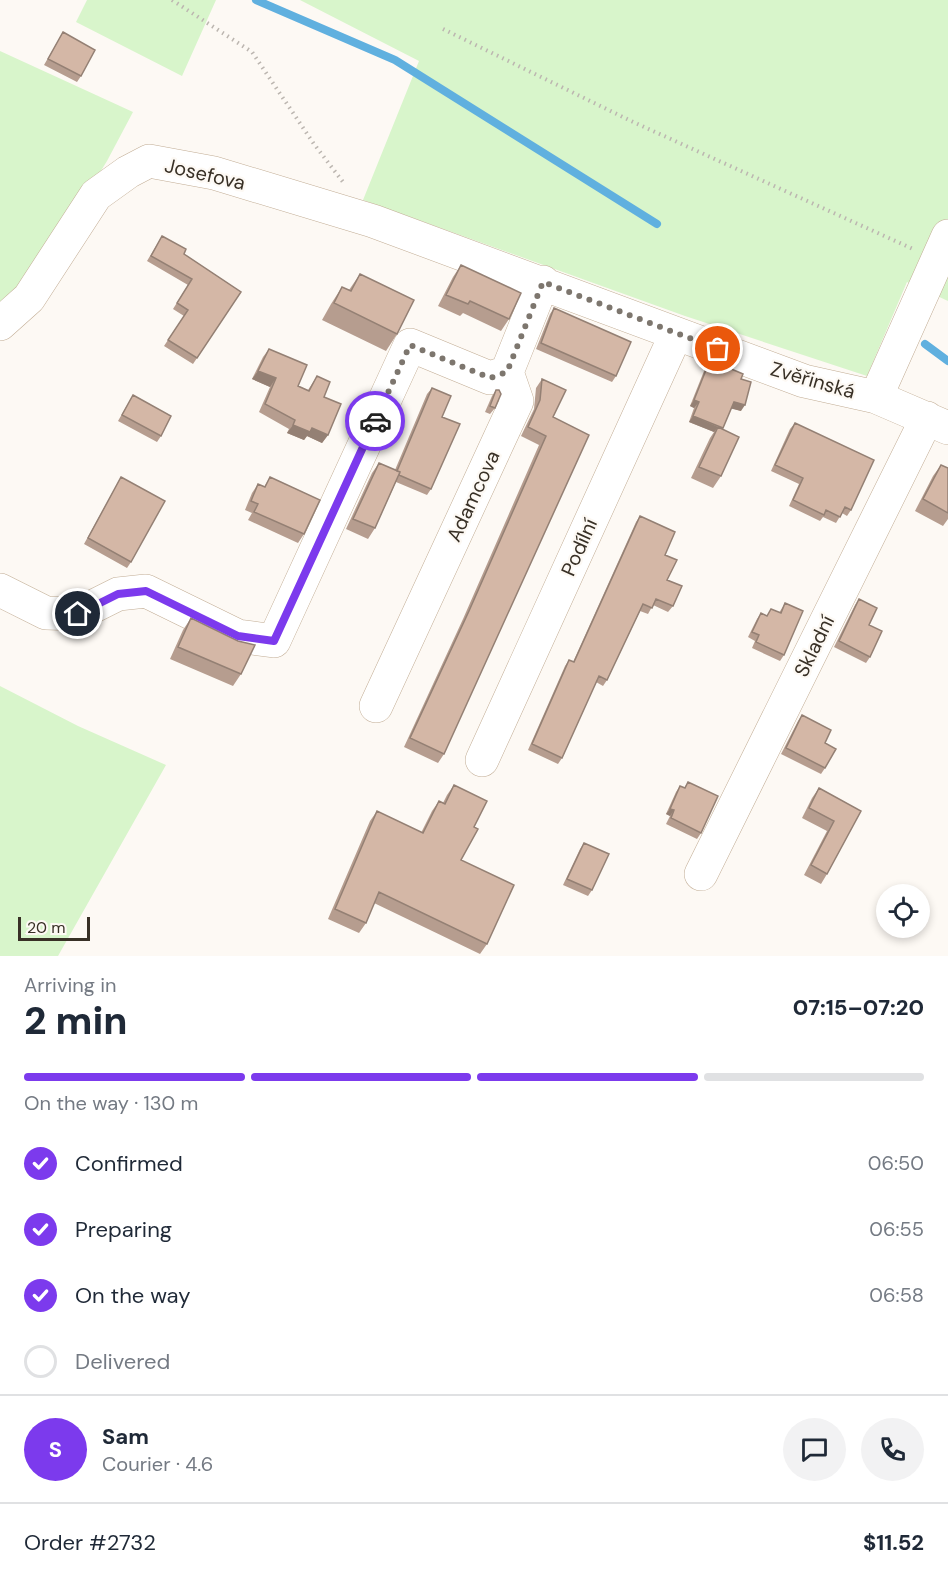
<!DOCTYPE html>
<html lang="en">
<head>
<meta charset="utf-8">
<style>
	:root { --surface:#fff; --page:#f2f2f3; --text:#1f2937; --muted:#747a83; --line:#e0e1e3; --accent:#7c3aed }
	body { margin:0; font-family:"DM Sans",sans-serif; background:var(--page); color:var(--text); height:100vh; display:flex; flex-direction:column; font-size:22px; white-space:nowrap }
	* { box-sizing:border-box; margin:0 }
	p { font-size:20px; color:var(--muted) }
	.icon { flex:none; width:33px; height:33px; fill:none; stroke:currentColor; stroke-width:2; stroke-linecap:round; stroke-linejoin:round }
	.map { position:relative; height:956px; overflow:hidden }
	.panel { display:flex; flex-direction:column; background:var(--surface); flex:1 }
	.panel>* { flex:none }
	.buttons { position:absolute; left:876px; top:884px; display:grid; gap:12px }
	.buttons a { display:grid; place-items:center; width:54px; height:54px; border-radius:50%; background:var(--surface); box-shadow:0 3px 9px #0003; font-size:30px }
	.scale { position:absolute; left:18px; bottom:15px; width:72px; box-sizing:border-box; padding-left:6px; border:3px solid #383026; border-top:0; font-size:16px; line-height:21px; white-space:nowrap; color:#383026; -webkit-text-stroke:4px #fdf9f4; paint-order:stroke }
	.pin { position:absolute; display:grid; place-items:center; width:51px; height:51px; color:#fff; margin:-26px; border:3px solid #fff; border-radius:50%; box-shadow:0 2px 6px #0007 }
	.courier { position:absolute; display:grid; place-items:center; width:60px; height:60px; margin:-30px; border:4px solid #7c3aed; border-radius:50%; background:#fff; color:#222; box-shadow:0 2px 8px #0007 }
	.overview em { font-style:normal; font-weight:800 }
	.overview div { display:flex; flex-direction:column-reverse }
	.overview { display:flex; align-items:center; justify-content:space-between; height:102px; padding:0 24px }
	h1 { font-size:39px; font-weight:800; line-height:45px }
	.bar { display:grid; grid-template-columns:repeat(4,1fr); gap:9px 6px; align-content:center; height:72px; padding:0 24px }
	.bar i { height:8px; border-radius:4px; background:var(--line) }
	.bar .active { background:var(--accent) }
	.bar p { grid-column:span 4 }
	.line { display:flex; align-items:center; gap:15px; padding:0 24px; border-top:2px solid var(--line) }
	.line div { flex:1 }
	.round { display:grid; place-items:center; flex:none; width:63px; height:63px; border-radius:32px; background:var(--page) }
	ol { padding:0 24px; list-style:none }
	li { display:flex; align-items:center; gap:18px; height:66px }
	li p { margin-inline-start:auto }
	li .icon { padding:6px; border-radius:50%; background:var(--accent); color:#fff; stroke-width:4 }
	li:last-child { color:var(--muted) }
	li i { width:33px; height:33px; border:3px solid var(--line); border-radius:50% }
	.map>svg:first-child { display:block }
	.green { fill:#d8f5cb }
	.lines { fill:none; stroke-linecap:round; stroke-linejoin:round }
	.stream { stroke:#60b0df; stroke-width:8 }
	.minor-casing { stroke:#c2ad95; stroke-width:34 }
	.path { stroke:#bcb6b0; stroke-width:4; stroke-dasharray:1.5 4.5; stroke-linecap:butt }
	.minor { stroke:#fff; stroke-width:33 }
	.wall { fill:#b69d8f }
	.shaded-wall { fill:#948074 }
	.building { fill:#d4b7a6; stroke:#948074; stroke-width:1.5 }
	.done { stroke:#7d766e; stroke-width:6; stroke-dasharray:0 10.8 }
	.route { stroke:#7c3aed; stroke-width:8 }
	.labels { text-anchor:middle; dominant-baseline:central; stroke-width:4.5; stroke-linejoin:round; paint-order:stroke }
	.street-label { font-size:20px; fill:#383026; stroke:#fdf9f4 }
</style>
</head>
<body>
<div class="map">
<svg width="948" height="956" viewBox="0 0 948 956">
	<rect width="100%" height="100%" fill="#fdf9f4"/>
	<path class="green" d="M87 0H216L182 76 76 22Z
		M300 0H948V301L907 282 867 376 685 316 363 200 419 61Z
		M0 51 133 112 107 161 27 290 0 313Z
		M0 686 78 726 166 765 58 956H0Z"/>
	<g class="lines">
		<path class="stream" d="M256 0 395 60 657 224
			M925 344 948 361"/>
		<defs>
			<path id="minor" d="M0 324 29 298 96 195 128 172 149 161 214 173 373 221 804 381 876 397 948 428
				M876 397 948 236
				M0 590 46 613 78 614 118 594 146 591 238 636 274 641 410 345 490 378 507 372
				M376 706 517 401 507 372 543 282
				M482 760 676 334
				M701 874 927 418"/>
		</defs>
		<use href="#minor" class="minor-casing"/>
		<path class="path" d="M172 0 252 52 314 144 343 182
			M443 29 631 121 913 249"/>
		<use href="#minor" class="minor"/>
	</g>
	<path class="wall" d="M63 32 81 76 77 82 44 65Z
		M162 236 184 254 241 292 193 364 164 346 184 316 173 309 188 285 147 261Z
		M461 265 509 319 501 331 463 313 460 316 438 306 453 277Z
		M360 274 397 334 386 351 322 320 331 304 342 287 349 290Z
		M554 308 616 376 612 382 536 349 550 314Z
		M269 349 298 386 308 390 317 376 324 397 328 435 322 443 307 436 304 440 287 433 289 429 259 412 270 387 252 379 263 357Z
		M710 360 741 379V411L731 408 722 429 721 476 713 488 691 478 710 438 714 432 689 422 694 408 690 406 706 366Z
		M542 379 553 417 444 754 438 763 404 747 463 619 539 445 521 436 534 409 536 388Z
		M432 388 442 417 431 489 427 495 396 482 375 528 368 539 346 529 372 473 379 463 395 470 427 394Z
		M496 390 495 408 490 414 485 412 492 396Z
		M133 395 161 436 157 442 118 421Z
		M795 423 851 510 847 516 842 513 836 523 823 517 820 521 789 506 799 484 771 471 790 429Z
		M941 465 948 468V519L943 526 915 511 933 476Z
		M121 477 131 562 127 568 84 544Z
		M270 477 304 534 298 543 248 520 252 513 245 510 252 493 258 484 264 487Z
		M640 516 665 555 667 580 673 606 668 612 653 605 648 614 640 611 607 680 603 686 596 682 562 758 558 764 528 750 565 666 569 660 573 662 636 522Z
		M859 599 869 625 870 657 866 663 834 647 855 605Z
		M785 603 784 655 780 661 752 648 755 641 748 637 757 619 761 613 767 616 771 609 779 613Z
		M191 618 241 674 233 686 170 659 183 630Z
		M802 715 825 743V768L821 774 781 754 798 721Z
		M688 782 701 833 697 839 666 824 670 816 666 814 676 792 680 786 684 788Z
		M454 785 474 827 461 860 487 944 480 954 374 903 366 923 359 933 328 919 370 821 377 811 421 833 432 811 439 801 443 803 447 795Z
		M819 788 861 811 827 874 821 884 804 875 827 831 802 818 812 798Z
		M584 843 592 890 588 896 563 885 580 849Z"/>
	<path class="shaded-wall" d="M258 371 276 378 270 387 252 379Z
		M694 400 699 402 694 408 690 406Z
		M734 402 745 405 741 411 729 408Z
		M693 416 718 427 714 432 689 422Z
		M293 425 312 428 328 435 322 443 307 436 304 440 287 433Z
		M670 809 674 810 670 816 666 814Z"/>
	<path class="building" d="M63 32 95 50 81 76 48 59Z
		M162 236 186 249 184 254 241 292 197 358 168 340 188 310 177 303 192 279 151 256Z
		M461 265 521 293 509 319 470 301 468 304 446 295Z
		M360 274 414 300 397 334 334 303 342 287 351 291Z
		M554 308 631 342 616 376 541 343Z
		M269 349 307 365 298 386 309 391 317 376 330 382 324 397 341 404 328 435 312 428 310 432 293 425 295 420 265 404 276 378 258 371Z
		M710 360 743 374 741 379 751 382 745 405 734 402 723 428 693 416 699 402 694 400Z
		M542 379 566 390 553 417 589 435 444 754 410 738 469 611 546 436 528 427 540 400Z
		M432 388 451 396 442 417 460 424 431 489 399 475 400 472 397 471Z
		M496 390H499L501 394 495 408 490 406Z
		M133 395 171 416 161 436 122 415Z
		M795 423 874 460 851 510 845 507 840 517 826 510 824 515 793 500 803 478 775 465Z
		M718 427 739 437 721 476 699 467Z
		M379 463 400 472 375 528 353 519Z
		M941 465 948 468V513L923 499Z
		M121 477 165 501 131 562 88 538Z
		M270 477 320 500 304 534 254 512 258 504 251 501 258 484 265 487Z
		M640 516 675 532 665 555 677 560 667 580 682 586 673 606 656 599 652 608 643 604 607 680 599 676 562 758 532 744 569 660 574 662Z
		M859 599 877 608 869 625 882 631 870 657 839 641Z
		M785 603 803 611 784 655 756 642 759 635 752 632 761 613 767 616 771 609 781 613Z
		M191 618 238 641 255 645 241 674 178 647Z
		M802 715 831 730 825 743 836 749 825 768 786 748Z
		M688 782 718 796 701 833 671 818 674 810 670 809 680 786 685 788Z
		M454 785 487 801 474 827 478 829 461 860 514 885 487 944 379 892 366 923 335 909 377 811 423 833 439 801 445 804Z
		M819 788 861 811 827 874 811 865 834 821 809 808Z
		M584 843 609 854 592 890 567 879Z"/>
	<g class="lines">
		<path class="done" d="M375 421 410 345 490 378 507 372 543 282 718 349"/>
		<path class="route" d="M78 614 118 594 146 591 238 636 274 641 375 421"/>
	</g>
	<g class="labels">
		<g class="street-label">
			<text transform="translate(205 174) rotate(13)">Josefova</text>
			<text transform="translate(813 380) rotate(16)">Zvěřinská</text>
			<text transform="translate(473 496) rotate(-65)">Adamcova</text>
			<text transform="translate(579 547) rotate(-66)">Podílní</text>
			<text transform="translate(814 646) rotate(-64)">Skladní</text>
		</g>
	</g>
</svg>
<div class="buttons">
<a><svg class="icon" aria-label="locate" viewBox="0 0 24 24"><circle cx="12" cy="12" r="6"/><path d="M12 2v4M12 18v4M2 12h4M18 12h4"/></svg></a>
</div>
<div class="scale">20 m</div>
<div class="pin" style="left:718px;top:349px;background:#ea580c"><svg class="icon" aria-label="bag" viewBox="0 0 24 24"><path d="M5 8h14l-1 12H6zM9 8a3 3 0 0 1 6 0"/></svg></div>
<div class="pin" style="left:78px;top:614px;background:#1f2937"><svg class="icon" aria-label="home" viewBox="0 0 24 24"><path d="M3 11l9-7 9 7M6 9v11h12V9"/></svg></div>
<div class="courier" style="left:375px;top:421px"><svg class="icon" aria-label="car" viewBox="0 0 24 24"><path d="M5 17H2v-5l4-1 3-4h7l3 4 3 1v5h-3M9 17h6M6 11h13"/><circle cx="7" cy="17" r="2"/><circle cx="17" cy="17" r="2"/></svg></div>
</div>
<section class="panel">
<div class="overview"><div><h1>2 min</h1><p>Arriving in</p></div><em>07:15–07:20</em></div>
<div class="bar"><i class="active"></i><i class="active"></i><i class="active"></i><i></i><p>On the way · 130 m</p></div>
<ol>
<li><svg class="icon" aria-label="check" viewBox="0 0 24 24"><path d="M5 12l5 5 9-10"/></svg>Confirmed<p>06:50</p></li>
<li><svg class="icon" aria-label="check" viewBox="0 0 24 24"><path d="M5 12l5 5 9-10"/></svg>Preparing<p>06:55</p></li>
<li><svg class="icon" aria-label="check" viewBox="0 0 24 24"><path d="M5 12l5 5 9-10"/></svg>On the way<p>06:58</p></li>
<li><i></i>Delivered</li>
</ol>
<div class="line" style="height:108px"><b class="round" style="background:var(--accent);color:#fff">S</b><div><b>Sam</b><p>Courier · 4.6</p></div><a class="round"><svg class="icon" aria-label="chat" viewBox="0 0 24 24"><path d="M4 5h16v11H9l-5 4z"/></svg></a><a class="round"><svg class="icon" aria-label="phone" viewBox="0 0 24 24"><path d="M5 4h4l2 5-3 2q2 4 5 5l2-3 5 2v4C11 20 4 13 5 4z"/></svg></a></div>
<div class="line" style="height:78px"><div>Order #2732</div><b>$11.52</b></div>
</section>
</body>
</html>
